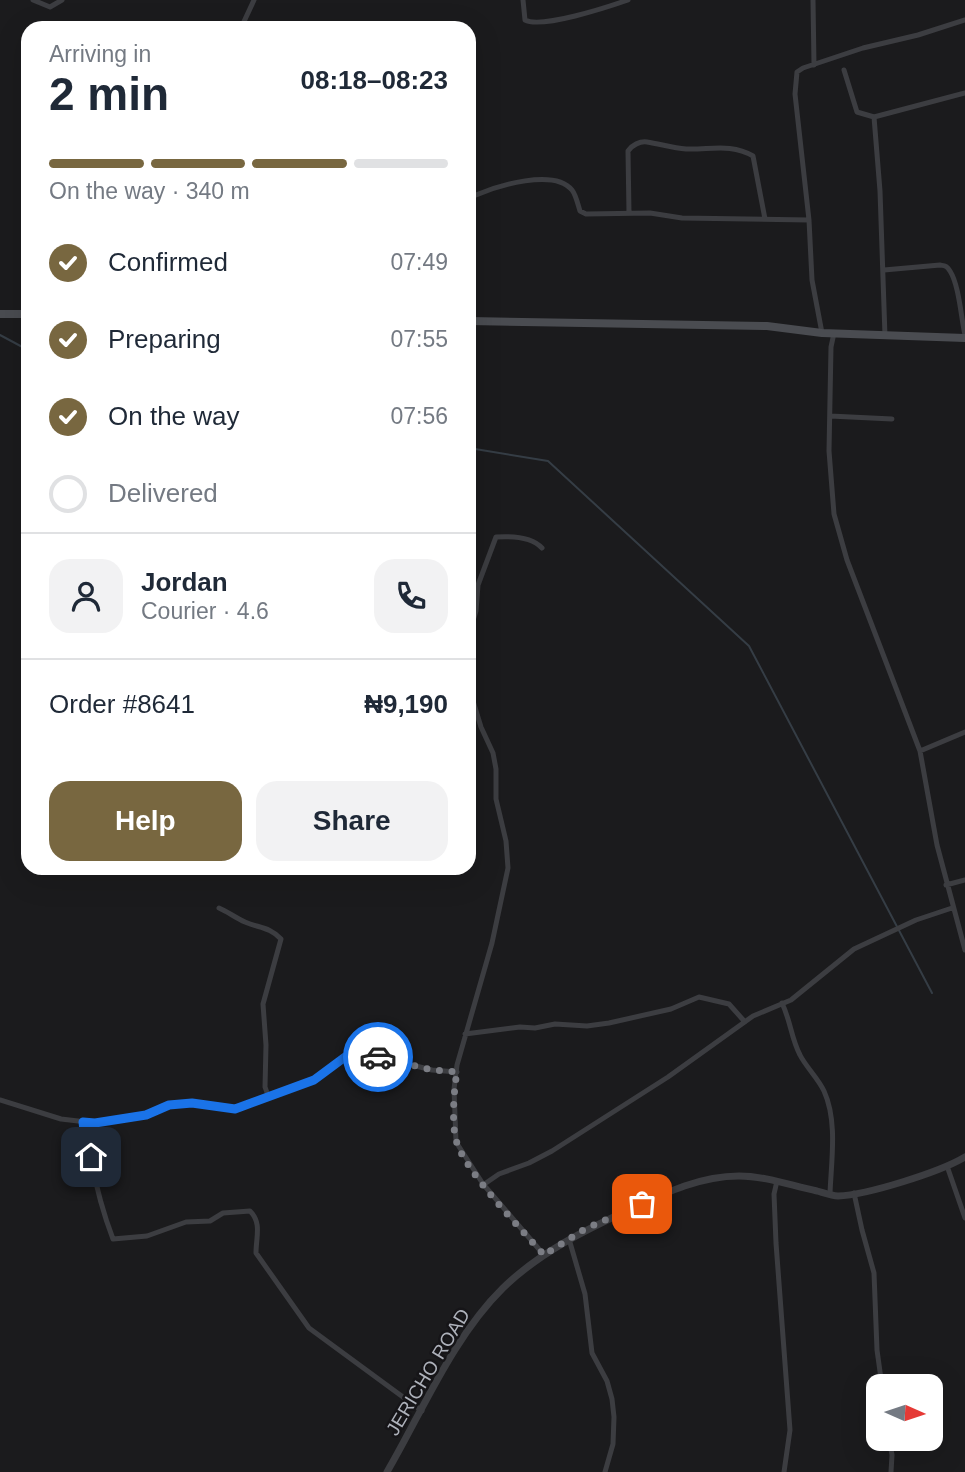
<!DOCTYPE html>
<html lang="en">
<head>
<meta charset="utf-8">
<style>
	:root { --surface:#fff; --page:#f2f2f3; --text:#1f2937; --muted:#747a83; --line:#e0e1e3; --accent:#786740 }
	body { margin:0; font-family:Helvetica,sans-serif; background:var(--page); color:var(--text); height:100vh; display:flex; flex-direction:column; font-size:26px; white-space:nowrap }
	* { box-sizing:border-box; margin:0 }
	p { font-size:23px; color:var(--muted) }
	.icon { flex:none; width:38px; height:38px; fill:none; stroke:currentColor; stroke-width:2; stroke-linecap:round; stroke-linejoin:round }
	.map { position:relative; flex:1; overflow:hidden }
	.panel { position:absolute; left:21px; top:21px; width:455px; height:854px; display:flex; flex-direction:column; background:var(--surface); border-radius:21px; box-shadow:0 7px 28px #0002 }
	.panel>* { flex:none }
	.needle { width:46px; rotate:93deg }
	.fabs { position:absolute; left:866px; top:1374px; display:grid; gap:14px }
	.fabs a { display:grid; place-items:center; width:77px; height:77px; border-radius:14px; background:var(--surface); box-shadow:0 7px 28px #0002; font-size:35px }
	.pin { position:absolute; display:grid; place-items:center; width:60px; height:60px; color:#fff; margin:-30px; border-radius:14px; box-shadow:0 4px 10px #0006 }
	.courier { position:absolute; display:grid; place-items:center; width:70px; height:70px; margin:-35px; border:5px solid #1a73e8; border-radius:50%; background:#fff; color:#222; box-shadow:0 2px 9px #0007 }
	.overview em { font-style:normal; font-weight:800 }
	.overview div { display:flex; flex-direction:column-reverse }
	.overview { display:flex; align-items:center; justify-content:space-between; height:119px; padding:0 28px }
	h1 { font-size:46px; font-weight:800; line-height:52px }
	.bar { display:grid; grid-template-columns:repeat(4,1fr); gap:10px 7px; align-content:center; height:84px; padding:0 28px }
	.bar i { height:9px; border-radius:5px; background:var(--line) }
	.bar .selected { background:var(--accent) }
	.bar p { grid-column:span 4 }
	.line { display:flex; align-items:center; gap:18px; padding:0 28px; border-top:2px solid var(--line) }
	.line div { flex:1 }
	.round { display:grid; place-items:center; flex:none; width:74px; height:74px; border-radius:21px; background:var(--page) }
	ol { padding:0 28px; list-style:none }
	li { display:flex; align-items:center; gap:21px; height:77px }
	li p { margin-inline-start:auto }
	li .icon { padding:7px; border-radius:50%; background:var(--accent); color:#fff; stroke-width:4 }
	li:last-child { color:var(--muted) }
	li i { width:38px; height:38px; border:4px solid var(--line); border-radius:50% }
	.button { display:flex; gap:14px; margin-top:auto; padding:14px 28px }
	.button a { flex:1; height:80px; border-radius:21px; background:var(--accent); color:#fff; font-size:28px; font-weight:800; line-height:80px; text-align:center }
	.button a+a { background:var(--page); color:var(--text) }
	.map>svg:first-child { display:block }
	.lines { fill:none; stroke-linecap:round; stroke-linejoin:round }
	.stream { stroke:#353d45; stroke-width:2 }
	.minor { stroke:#3c3d41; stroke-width:5 }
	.tertiary { stroke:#3c3d41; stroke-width:7 }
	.secondary { stroke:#4a4c51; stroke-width:8 }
	.done { stroke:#7b7d84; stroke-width:7; stroke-dasharray:0 12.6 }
	.route { stroke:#1a73e8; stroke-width:9 }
	.labels { text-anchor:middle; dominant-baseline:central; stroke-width:5; stroke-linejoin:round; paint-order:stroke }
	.street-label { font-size:19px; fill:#aeb2bb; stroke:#161518 }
</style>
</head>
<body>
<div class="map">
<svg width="965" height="1472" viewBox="0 0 965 1472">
	<rect width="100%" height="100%" fill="#1b1b1d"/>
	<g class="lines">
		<path class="stream" d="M0 335 28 350
			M469 448 548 461 749 646 932 993"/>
		<path class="minor" d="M33 0 50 7 62 0
			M523 0 525 20C541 29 608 7 628 0
			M813 0 814 65
			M241 28 254 0
			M844 70 857 112 874 117
			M476 195C497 186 554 168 572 190 576 195 578 205 580 211L586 214 650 213 682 218 809 220
			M629 213 628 151C632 145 640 141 647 142 660 144 673 148 686 149 710 150 731 143 753 156L765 219
			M884 270 940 265C946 266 947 266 950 271 959 285 961 317 965 335
			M822 333 812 280 809 220 795 94 797 72 803 68 863 48 918 35 965 20
			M834 333 831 347 829 451 834 514 847 560 920 751 937 845 965 950
			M885 336 880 191 874 117 965 93
			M830 416 892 419
			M469 633 476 611 478 585 496 537C511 536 532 537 542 548
			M469 672 473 701 481 727 493 753 496 769V799L506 841 508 868 492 943 457 1065 454 1089 456 1142 483 1184 544 1255
			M920 751 965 732
			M946 885 965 880
			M219 908C228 912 236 918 245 922 259 928 270 927 281 939L263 1004 266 1045 265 1087 269 1098
			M782 1003C791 1022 791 1038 800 1055 806 1067 818 1078 824 1091 838 1122 831 1162 830 1194
			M465 1034 520 1027 535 1028 555 1024 587 1026 609 1023 671 1009 699 997 729 1004 745 1022
			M0 1100 61 1119 95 1123 146 1114 169 1105 192 1103 235 1109 314 1080 345 1057 368 1054 432 1070 457 1072
			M83 1122C84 1135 88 1146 91 1159 96 1186 103 1213 113 1239L147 1236 186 1222 210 1221 223 1213 250 1211C262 1223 256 1237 256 1253L309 1328 422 1411
			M947 1166 965 1218
			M777 1181 774 1194 776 1243 790 1430 784 1472
			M483 1185 499 1174 529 1163 552 1151 668 1077 753 1016 791 1000 854 949 916 920 952 908
			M854 1193 862 1230 874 1273 877 1350 882 1386
			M569 1239 585 1294 592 1353 607 1381 612 1399 614 1417 613 1444 605 1472
			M889 1438 892 1455 891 1472"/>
		<path class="tertiary" d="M387 1472C422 1412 453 1337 503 1288 540 1252 587 1229 633 1208 667 1192 701 1176 739 1176 766 1176 792 1186 817 1191 824 1193 832 1196 838 1196 867 1195 940 1172 965 1157"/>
		<path class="secondary" d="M0 314H28
			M469 321 767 326 822 333 965 338"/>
	</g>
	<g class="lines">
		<path class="done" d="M378 1057 432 1070 457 1072C454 1088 451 1127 457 1143 466 1172 522 1230 544 1255L585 1229 642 1204"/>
		<path class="route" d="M91 1157 86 1147 83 1122 95 1123 146 1115 169 1105 192 1103 235 1109 314 1080 345 1057 368 1054 378 1057"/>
	</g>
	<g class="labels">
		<g class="street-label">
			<text transform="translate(428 1372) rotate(-59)">JERICHO ROAD</text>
		</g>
	</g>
</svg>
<div class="fabs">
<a><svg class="needle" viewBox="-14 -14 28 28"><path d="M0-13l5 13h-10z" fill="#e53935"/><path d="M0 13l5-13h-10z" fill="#747a83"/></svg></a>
</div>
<div class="pin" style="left:642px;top:1204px;background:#ea580c"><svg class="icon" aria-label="bag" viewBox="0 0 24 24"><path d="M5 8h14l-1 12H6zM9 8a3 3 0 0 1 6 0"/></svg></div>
<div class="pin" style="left:91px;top:1157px;background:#1f2937"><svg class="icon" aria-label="home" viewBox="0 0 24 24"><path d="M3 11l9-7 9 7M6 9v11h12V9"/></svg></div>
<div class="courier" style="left:378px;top:1057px"><svg class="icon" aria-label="car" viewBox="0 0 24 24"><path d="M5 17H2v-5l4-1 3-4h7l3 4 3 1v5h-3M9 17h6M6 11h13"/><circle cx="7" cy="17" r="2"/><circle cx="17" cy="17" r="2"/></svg></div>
<section class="panel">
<div class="overview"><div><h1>2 min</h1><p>Arriving in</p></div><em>08:18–08:23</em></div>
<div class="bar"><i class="selected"></i><i class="selected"></i><i class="selected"></i><i></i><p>On the way · 340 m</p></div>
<ol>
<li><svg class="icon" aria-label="check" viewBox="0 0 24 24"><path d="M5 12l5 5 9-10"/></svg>Confirmed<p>07:49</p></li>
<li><svg class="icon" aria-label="check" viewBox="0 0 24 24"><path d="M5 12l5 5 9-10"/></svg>Preparing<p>07:55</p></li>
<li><svg class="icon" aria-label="check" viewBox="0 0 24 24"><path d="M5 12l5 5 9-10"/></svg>On the way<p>07:56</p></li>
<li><i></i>Delivered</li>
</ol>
<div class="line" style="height:126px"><a class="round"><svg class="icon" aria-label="person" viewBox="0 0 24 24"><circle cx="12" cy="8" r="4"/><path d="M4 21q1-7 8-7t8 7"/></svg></a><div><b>Jordan</b><p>Courier · 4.6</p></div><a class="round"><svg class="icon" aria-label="phone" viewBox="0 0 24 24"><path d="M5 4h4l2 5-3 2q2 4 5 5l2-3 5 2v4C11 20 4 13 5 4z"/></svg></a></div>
<div class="line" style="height:91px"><div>Order #8641</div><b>₦9,190</b></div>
<div class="button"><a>Help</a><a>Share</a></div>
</section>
</div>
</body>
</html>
